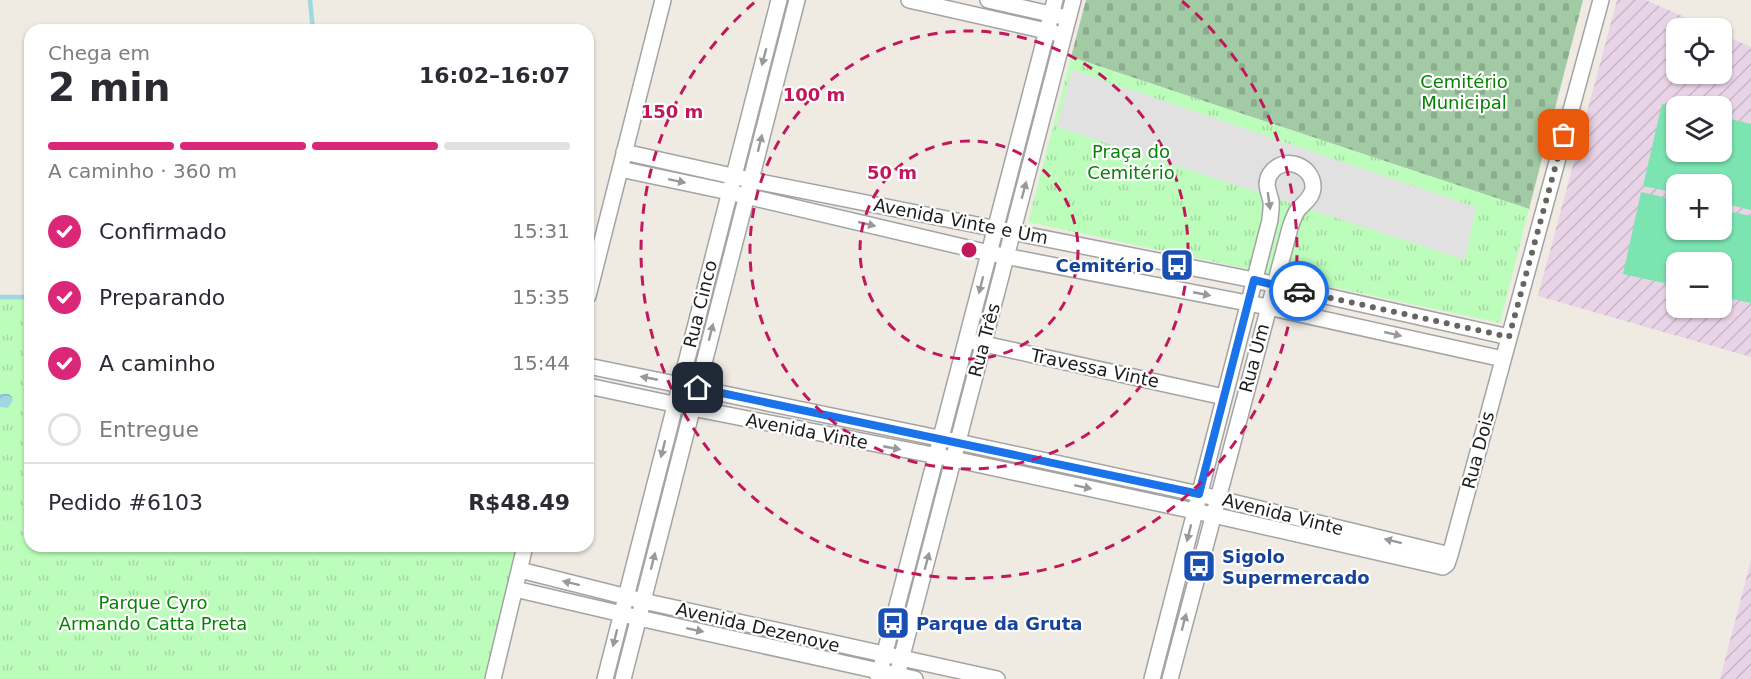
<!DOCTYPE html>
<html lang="pt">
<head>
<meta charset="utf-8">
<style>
	:root { --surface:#fff; --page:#f2f2f3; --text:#2b2b33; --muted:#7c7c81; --line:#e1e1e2; --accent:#db2777 }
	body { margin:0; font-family:"DejaVu Sans",sans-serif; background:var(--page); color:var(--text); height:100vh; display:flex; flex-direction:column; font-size:22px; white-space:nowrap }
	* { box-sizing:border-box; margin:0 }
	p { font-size:20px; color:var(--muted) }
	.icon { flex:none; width:33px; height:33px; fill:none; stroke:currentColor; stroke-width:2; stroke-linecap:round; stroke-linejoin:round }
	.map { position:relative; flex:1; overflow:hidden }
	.panel { position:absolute; left:24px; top:24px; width:570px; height:528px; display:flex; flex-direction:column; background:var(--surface); border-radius:18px; box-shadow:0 2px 4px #0004 }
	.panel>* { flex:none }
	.buttons { position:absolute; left:1666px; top:18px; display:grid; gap:12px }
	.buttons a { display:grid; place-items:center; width:66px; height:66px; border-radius:12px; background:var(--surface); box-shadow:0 2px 4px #0004; font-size:30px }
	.pin { position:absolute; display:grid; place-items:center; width:51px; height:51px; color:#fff; margin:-26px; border-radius:12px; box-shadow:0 3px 9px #0006 }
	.courier { position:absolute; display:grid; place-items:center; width:60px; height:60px; margin:-30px; border:4px solid #1a73e8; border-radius:50%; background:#fff; color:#222; box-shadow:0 2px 8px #0007 }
	.headline em { font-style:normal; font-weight:600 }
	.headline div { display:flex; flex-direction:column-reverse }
	.headline { display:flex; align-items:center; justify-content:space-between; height:102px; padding:0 24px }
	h1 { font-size:39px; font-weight:600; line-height:45px }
	.bar { display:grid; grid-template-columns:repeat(4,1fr); gap:9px 6px; align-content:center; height:72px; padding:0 24px }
	.bar i { height:8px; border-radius:4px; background:var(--line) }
	.bar .current { background:var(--accent) }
	.bar p { grid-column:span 4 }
	.line { display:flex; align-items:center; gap:15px; padding:0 24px; border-top:2px solid var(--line) }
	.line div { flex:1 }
	ol { padding:0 24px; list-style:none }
	li { display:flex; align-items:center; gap:18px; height:66px }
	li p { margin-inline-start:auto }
	li .icon { padding:6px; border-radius:50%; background:var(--accent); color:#fff; stroke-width:4 }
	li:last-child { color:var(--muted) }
	li i { width:33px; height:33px; border:3px solid var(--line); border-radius:50% }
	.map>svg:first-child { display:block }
	.industrial { fill:url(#industrial-furrows); fill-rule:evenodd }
	.cemetery { fill:url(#cemetery-stones) }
	.park { fill:url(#park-tufts) }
	.pitch { fill:#7be4b1 }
	.parking { fill:#e1e1e1 }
	.water { fill:url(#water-waves) }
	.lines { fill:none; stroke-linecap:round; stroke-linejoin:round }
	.stream { stroke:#9fd8e0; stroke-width:4.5 }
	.minor-casing { stroke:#a4a4a4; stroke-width:18 }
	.minor { stroke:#fff; stroke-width:15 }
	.oneway { fill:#999 }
	.done { stroke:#666562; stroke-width:6; stroke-dasharray:0 10.8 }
	.route { stroke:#1a73e8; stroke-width:8 }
	.ring { fill:none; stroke:#c2185b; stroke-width:3; stroke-dasharray:10 8 }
	.labels { text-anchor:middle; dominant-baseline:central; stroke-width:4.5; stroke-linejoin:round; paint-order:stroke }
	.park-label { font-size:18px; fill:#068204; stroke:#fff }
	.street-label { font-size:18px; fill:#1d1d1d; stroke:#fff }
	.transit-label { font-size:18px; font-weight:bold; fill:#164399; stroke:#fff; text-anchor:start }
	.centre { fill:#c2185b; stroke:#fff; stroke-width:3 }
	.ring-label { font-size:18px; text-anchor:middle; font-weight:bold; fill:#c2185b; stroke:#fff; stroke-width:4.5; stroke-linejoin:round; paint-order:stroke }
</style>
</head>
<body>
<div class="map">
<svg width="1751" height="679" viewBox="0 0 1751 679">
	<defs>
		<pattern id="industrial-furrows" width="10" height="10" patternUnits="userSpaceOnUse" patternTransform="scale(1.5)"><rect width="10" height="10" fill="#e9d4e7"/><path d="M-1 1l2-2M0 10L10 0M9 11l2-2" fill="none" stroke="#c7b6c6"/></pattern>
		<pattern id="cemetery-stones" width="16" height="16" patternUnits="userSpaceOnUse" patternTransform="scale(1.5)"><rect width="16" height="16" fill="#a2caa4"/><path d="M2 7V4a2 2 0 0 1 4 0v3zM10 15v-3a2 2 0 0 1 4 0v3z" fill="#8bad8d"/></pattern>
		<pattern id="park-tufts" width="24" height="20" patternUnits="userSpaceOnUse" patternTransform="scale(1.5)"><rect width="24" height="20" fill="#bdfdbc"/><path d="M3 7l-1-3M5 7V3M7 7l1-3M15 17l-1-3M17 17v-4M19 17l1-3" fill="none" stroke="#a2d8a1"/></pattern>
		<pattern id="water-waves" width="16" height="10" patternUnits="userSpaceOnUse" patternTransform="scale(1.5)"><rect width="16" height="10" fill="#9fd8e0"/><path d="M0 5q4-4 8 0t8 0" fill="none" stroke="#88b9c0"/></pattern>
	</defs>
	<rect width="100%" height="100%" fill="#efeae2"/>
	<path class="industrial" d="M1617 0H1646L1709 28H1677V74H1722V34L1751 47V357L1538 296ZM1677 106H1722V152H1677ZM1677 184H1722V230H1677ZM1677 262H1722V308H1677Z
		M1751 560V679H1720Z"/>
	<path class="cemetery" d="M1086 0H1583L1529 209 1071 57Z"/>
	<path class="park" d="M1071 57 1529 209 1500 323 1028 222Z
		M30 298V546H525L492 679H0V299Z"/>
	<path class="pitch" d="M1662 104 1677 107V152H1722V117L1751 124V210L1722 203V184H1677V193L1643 186Z
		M1641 192 1677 200V230H1722V210L1751 216V303L1722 297V262H1677V286L1623 274Z"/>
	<path class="parking" d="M1072 70 1476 207 1465 260 1057 127Z"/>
	<path class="water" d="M0 394H9L13 400 8 408 0 407Z"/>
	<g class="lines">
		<path class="stream" d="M310 0 313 30
			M0 297H30"/>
		<defs>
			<path id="minor" d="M909 0 1055 33
				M988 0 1059 16
				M624 152 750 180 1254 280 1509 337
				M620 169 729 192 989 253 1268 307 1503 359
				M588 296 663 0
				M975 342 1224 397
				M588 366 958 442 1199 494 1450 555
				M588 386 692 408 953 459 1213 515 1443 567 1447 564 1450 555 1601 0
				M520 570 643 601 997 679
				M515 589 639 618 915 679
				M493 679 525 546
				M605 679 779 0
				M623 679 797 0
				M878 679 1055 0
				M896 679 1073 0
				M1152 679 1270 220C1270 214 1272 208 1271 201 1269 192 1264 184 1270 174 1283 154 1314 165 1313 188 1312 199 1303 203 1297 211 1294 216 1292 222 1290 228L1170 679"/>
		</defs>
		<use href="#minor" class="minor-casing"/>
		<use href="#minor" class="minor"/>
	</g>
	<defs><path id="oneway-solid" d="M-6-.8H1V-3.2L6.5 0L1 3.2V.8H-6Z" transform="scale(1.5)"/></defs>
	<g class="oneway">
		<use href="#oneway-solid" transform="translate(764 57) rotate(105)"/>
		<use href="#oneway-solid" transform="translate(760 143) rotate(-76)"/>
		<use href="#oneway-solid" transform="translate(677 181) rotate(12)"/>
		<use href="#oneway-solid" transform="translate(1024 190) rotate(-75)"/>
		<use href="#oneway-solid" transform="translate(1269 201) rotate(82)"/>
		<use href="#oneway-solid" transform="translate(867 224) rotate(13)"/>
		<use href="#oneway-solid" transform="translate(981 285) rotate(104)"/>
		<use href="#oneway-solid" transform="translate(1202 294) rotate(11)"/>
		<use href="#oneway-solid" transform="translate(711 332) rotate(-76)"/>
		<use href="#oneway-solid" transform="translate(1393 334) rotate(13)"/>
		<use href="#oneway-solid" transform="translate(649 378) rotate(-169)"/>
		<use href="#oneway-solid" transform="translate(892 448) rotate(11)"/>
		<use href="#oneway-solid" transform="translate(663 449) rotate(104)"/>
		<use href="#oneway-solid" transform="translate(1083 487) rotate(12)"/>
		<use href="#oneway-solid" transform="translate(1189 533) rotate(104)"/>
		<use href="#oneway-solid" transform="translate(1393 541) rotate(-166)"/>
		<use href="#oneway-solid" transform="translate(653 561) rotate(-76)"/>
		<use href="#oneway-solid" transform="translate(927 561) rotate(-75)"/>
		<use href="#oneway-solid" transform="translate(571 583) rotate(-166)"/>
		<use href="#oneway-solid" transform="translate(1184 622) rotate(-75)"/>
		<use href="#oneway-solid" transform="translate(695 630) rotate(12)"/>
		<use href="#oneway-solid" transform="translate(615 638) rotate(104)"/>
	</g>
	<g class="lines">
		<path class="done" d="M1299 291 1509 337 1564 135"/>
		<path class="route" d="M698 388 1199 494 1254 280 1299 291"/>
	</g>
	<g class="ring">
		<circle cx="969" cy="250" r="109"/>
		<circle cx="969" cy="250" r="219"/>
		<path d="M1182 1A328 328 0 1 1 756 1"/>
	</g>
	<defs>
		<symbol id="bus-square" viewBox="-11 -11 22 22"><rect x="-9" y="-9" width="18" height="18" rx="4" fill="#1a4fb4" stroke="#fff"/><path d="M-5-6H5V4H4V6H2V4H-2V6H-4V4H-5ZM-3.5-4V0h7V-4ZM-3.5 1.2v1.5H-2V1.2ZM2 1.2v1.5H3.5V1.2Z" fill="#fff"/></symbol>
	</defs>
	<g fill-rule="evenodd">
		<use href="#bus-square" x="1158" y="246" width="38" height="38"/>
		<use href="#bus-square" x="1180" y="547" width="38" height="38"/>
		<use href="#bus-square" x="874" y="604" width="38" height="38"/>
	</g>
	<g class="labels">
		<g class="park-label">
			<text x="1464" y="81">Cemitério<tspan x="1464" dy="21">Municipal</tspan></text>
			<text x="1131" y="151">Praça do<tspan x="1131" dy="21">Cemitério</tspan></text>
			<text x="153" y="602">Parque Cyro<tspan x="153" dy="21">Armando Catta Preta</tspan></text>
		</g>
		<g class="street-label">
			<text transform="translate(961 221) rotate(11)">Avenida Vinte e Um</text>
			<text transform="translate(700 304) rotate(-76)">Rua Cinco</text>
			<text transform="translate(984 340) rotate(-75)">Rua Três</text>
			<text transform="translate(1254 358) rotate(-75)">Rua Um</text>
			<text transform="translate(1095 368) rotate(12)">Travessa Vinte</text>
			<text transform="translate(807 431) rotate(11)">Avenida Vinte</text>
			<text transform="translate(1478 450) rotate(-75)">Rua Dois</text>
			<text transform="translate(1283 514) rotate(14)">Avenida Vinte</text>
			<text transform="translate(758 627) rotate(13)">Avenida Dezenove</text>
		</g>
		<g class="transit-label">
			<text x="1154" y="265" text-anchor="end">Cemitério</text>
			<text x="1222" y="556">Sigolo<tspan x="1222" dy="21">Supermercado</tspan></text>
			<text x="916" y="623">Parque da Gruta</text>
		</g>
	</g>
	<circle cx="969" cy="250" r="9" class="centre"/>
	<g class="ring-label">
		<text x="814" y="101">100 m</text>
		<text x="672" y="118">150 m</text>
		<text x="892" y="179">50 m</text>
	</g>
</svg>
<div class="buttons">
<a><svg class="icon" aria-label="locate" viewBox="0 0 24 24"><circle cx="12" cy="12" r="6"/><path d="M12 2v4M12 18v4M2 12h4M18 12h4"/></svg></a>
<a><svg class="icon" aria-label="layers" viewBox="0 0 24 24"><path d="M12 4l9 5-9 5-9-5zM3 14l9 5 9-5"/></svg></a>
<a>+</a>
<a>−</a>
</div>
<div class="pin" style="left:1564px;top:135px;background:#ea580c"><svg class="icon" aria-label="bag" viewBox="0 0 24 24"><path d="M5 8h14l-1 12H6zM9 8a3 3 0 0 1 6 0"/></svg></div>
<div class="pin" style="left:698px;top:388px;background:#1f2937"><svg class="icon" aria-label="home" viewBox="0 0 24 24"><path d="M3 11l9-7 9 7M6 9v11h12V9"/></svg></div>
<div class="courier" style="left:1299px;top:291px"><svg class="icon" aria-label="car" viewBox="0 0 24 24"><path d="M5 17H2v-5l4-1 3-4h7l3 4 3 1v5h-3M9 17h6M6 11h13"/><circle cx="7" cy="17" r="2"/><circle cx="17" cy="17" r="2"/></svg></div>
<section class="panel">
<div class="headline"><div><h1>2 min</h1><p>Chega em</p></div><em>16:02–16:07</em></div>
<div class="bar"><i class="current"></i><i class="current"></i><i class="current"></i><i></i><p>A caminho · 360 m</p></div>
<ol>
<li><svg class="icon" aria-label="check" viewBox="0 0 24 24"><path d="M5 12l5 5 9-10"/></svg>Confirmado<p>15:31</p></li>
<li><svg class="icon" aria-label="check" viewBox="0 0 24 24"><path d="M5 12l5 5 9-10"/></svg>Preparando<p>15:35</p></li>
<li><svg class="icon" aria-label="check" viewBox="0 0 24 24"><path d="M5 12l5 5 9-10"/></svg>A caminho<p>15:44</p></li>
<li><i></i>Entregue</li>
</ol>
<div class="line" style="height:78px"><div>Pedido #6103</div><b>R$48.49</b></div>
</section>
</div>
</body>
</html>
